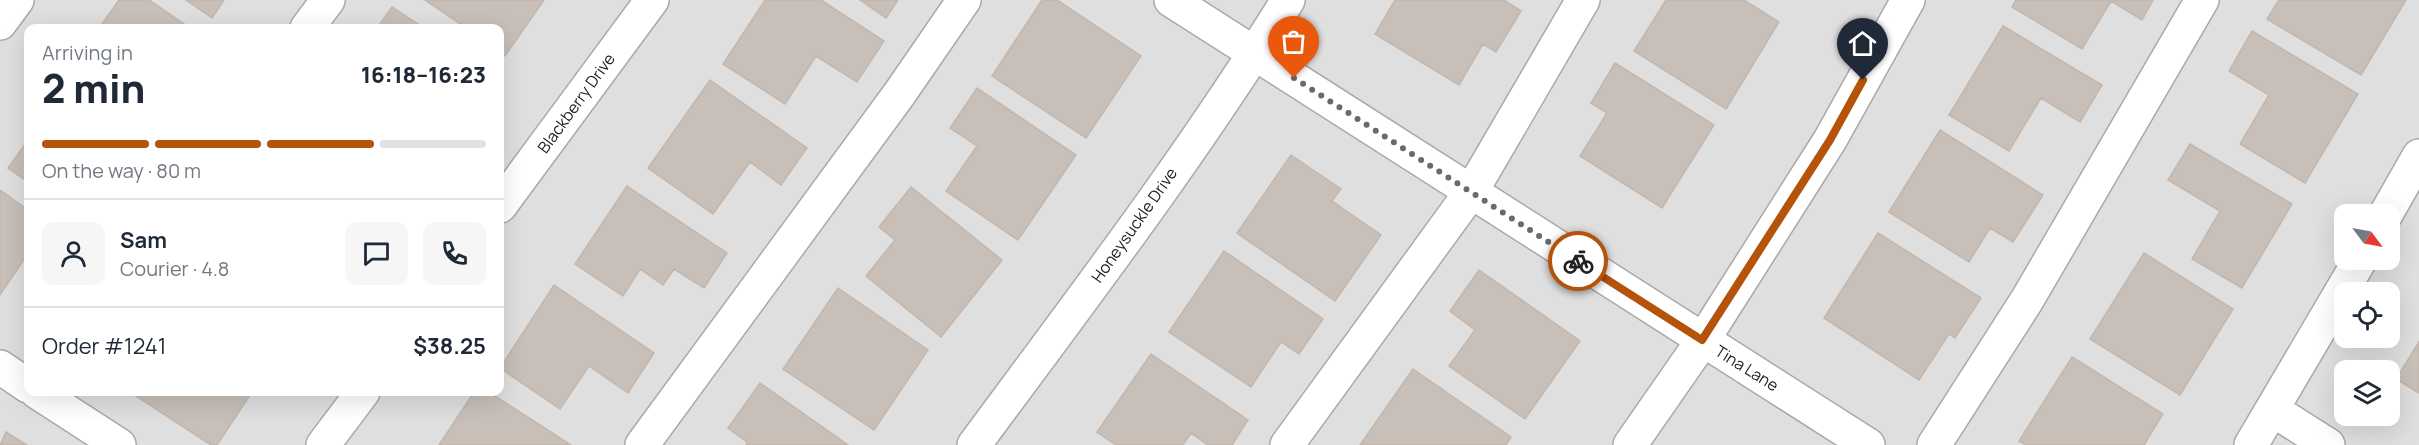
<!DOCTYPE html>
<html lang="en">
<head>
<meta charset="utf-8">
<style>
	:root { --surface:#fff; --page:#f6f6f7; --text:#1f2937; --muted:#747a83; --line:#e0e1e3; --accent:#b45309 }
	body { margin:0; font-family:Manrope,sans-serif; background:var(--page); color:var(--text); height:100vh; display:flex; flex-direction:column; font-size:22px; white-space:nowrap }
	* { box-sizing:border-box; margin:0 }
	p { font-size:20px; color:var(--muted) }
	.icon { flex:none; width:33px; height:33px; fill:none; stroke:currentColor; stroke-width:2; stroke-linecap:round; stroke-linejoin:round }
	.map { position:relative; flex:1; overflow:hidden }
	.sheet { position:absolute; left:24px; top:24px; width:480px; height:372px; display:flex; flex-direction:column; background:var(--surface); border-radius:12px; box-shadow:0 6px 24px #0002 }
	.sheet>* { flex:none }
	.needle { width:39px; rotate:122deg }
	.controls { position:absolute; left:2334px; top:204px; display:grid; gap:12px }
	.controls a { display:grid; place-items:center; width:66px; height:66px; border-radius:12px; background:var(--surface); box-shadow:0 6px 24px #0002; font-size:30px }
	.pin { position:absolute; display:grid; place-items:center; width:51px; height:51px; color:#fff; margin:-62px -26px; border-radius:50% 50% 50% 0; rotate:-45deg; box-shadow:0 0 6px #0007 }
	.pin .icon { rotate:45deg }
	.courier { position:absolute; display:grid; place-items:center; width:60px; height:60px; margin:-30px; border:4px solid #b45309; border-radius:50%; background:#fff; color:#222; box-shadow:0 2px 8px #0007 }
	.headline em { font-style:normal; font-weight:800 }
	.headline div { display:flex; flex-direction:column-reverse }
	.headline { display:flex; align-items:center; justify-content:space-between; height:102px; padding:0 18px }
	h1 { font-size:39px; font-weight:800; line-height:45px }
	.bar { display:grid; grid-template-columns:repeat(4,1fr); gap:9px 6px; align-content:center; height:72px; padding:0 18px }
	.bar i { height:8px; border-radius:4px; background:var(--line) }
	.bar .current { background:var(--accent) }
	.bar p { grid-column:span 4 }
	.line { display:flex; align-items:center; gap:15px; padding:0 18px; border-top:2px solid var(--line) }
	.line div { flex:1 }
	.round { display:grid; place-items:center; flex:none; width:63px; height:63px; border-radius:12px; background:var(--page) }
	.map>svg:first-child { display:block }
	.residential { fill:#e0dfdf; fill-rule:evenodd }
	.building { fill:#c7bfb8; stroke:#c4b6ab; stroke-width:1.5 }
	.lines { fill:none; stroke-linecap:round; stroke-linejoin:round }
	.minor-casing { stroke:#a9a9a9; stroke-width:36 }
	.minor { stroke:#fff; stroke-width:33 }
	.done { stroke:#6b6a68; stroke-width:6; stroke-dasharray:0 10.8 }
	.route { stroke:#b45309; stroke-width:8 }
	.labels { text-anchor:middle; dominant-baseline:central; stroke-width:5; stroke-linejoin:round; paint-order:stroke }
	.street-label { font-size:16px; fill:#222; stroke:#fff }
</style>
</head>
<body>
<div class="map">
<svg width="2419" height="445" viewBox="0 0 2419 445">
	<rect width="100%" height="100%" fill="#f2efe9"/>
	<path class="residential" d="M0 0H2419V445H0ZM28 28H500V392H28ZM2344 214H2390V260H2344ZM2344 292H2390V338H2344ZM2344 370H2390V416H2344Z"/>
	<path class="building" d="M119 0H149L190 28H99Z
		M186 0H224L212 18Z
		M425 0H544L505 56 500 52V28H466Z
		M765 0H821L884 41 857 82 816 56 785 104 723 64Z
		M860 0H898L886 18Z
		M1042 0H1057L1141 56 1086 138 992 76Z
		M1395 0H1504L1521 11 1496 52 1483 44 1459 85 1375 34Z
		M1666 0H1744L1779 22 1726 109 1634 51Z
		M2016 0H2153L2142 20 2111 1 2082 49 2012 7Z
		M2279 0H2406L2361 75 2267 19Z
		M392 7 424 28H377Z
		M2003 26 2102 85 2080 122 2041 98 2009 151 1949 115Z
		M2252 31 2358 94 2305 183 2240 144 2269 95 2229 71Z
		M1615 63 1714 125 1662 208 1580 156 1607 113 1591 103Z
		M710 80 807 148 781 185 750 162 713 214 648 168Z
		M977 88 1076 155 1018 240 946 191 977 146 950 128Z
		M1940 130 2043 195 2013 242 1990 228 1969 262 1889 212Z
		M28 140V182L8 168Z
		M2190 144 2292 204 2242 288 2192 259 2220 211 2168 180Z
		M1291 155 1341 189 1332 201 1381 235 1335 301 1237 233Z
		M627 186 727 253 704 288 674 269 663 285 640 269 623 296 575 264Z
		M911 187 1002 260 941 337 866 276 895 240 879 227Z
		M0 190 28 210V261L25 258 0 295Z
		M1878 233 1981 298 1955 338 1949 334 1919 380 1824 318Z
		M1224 251 1323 319 1299 354 1281 342 1251 387 1169 332Z
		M2144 253 2233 309 2180 395 2090 339Z
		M1479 270 1580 341 1525 419 1449 366 1475 330 1450 311Z
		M554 285 654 353 628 393 589 366 560 409 500 368Z
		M838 288 928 350 874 430 783 369Z
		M2419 342V393L2396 379Z
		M1151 354 1248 420 1232 445H1208L1191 433 1183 445H1116L1097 432Z
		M2072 357 2163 414 2144 445H2026L2019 441Z
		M1413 369 1511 437 1506 445H1360Z
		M760 383 848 445H746L747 442 728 428Z
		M139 392H252L217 445H211L136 396Z
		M474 392H489L571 445H439Z
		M6 432 27 445H0Z"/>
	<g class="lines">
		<defs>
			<path id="minor" d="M1171 0 1868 445
				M0 23 17 0
				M307 28 328 0
				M500 206 652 0
				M2386 214 2419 156
				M0 367 28 386
				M37 392 119 445
				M2273 410 2328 445
				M323 445 363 392
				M642 445 900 93 964 0
				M974 445C1082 299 1193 154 1288 0
				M1287 445 1471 192 1583 0
				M1630 445 1703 340 1830 140 1908 0
				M1934 445 2027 300 2202 0
				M2251 445 2360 260"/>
		</defs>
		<use href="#minor" class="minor-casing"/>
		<use href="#minor" class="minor"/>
	</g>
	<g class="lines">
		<path class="done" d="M1294 78 1578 261"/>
		<path class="route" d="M1578 261 1702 340 1830 140 1863 80"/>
	</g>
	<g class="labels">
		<g class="street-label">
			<text transform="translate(576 103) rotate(-54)">Blackberry Drive</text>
			<text transform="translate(1134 225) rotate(-55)">Honeysuckle Drive</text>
			<text transform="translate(1747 368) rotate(32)">Tina Lane</text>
		</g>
	</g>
</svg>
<div class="controls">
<a><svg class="needle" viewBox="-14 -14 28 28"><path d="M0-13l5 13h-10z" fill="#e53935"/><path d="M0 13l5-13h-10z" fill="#747a83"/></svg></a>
<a><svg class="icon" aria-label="locate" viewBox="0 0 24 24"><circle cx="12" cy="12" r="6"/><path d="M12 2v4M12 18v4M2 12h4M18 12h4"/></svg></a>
<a><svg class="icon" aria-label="layers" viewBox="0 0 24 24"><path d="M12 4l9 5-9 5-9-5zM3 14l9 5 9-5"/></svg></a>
</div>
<div class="pin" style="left:1294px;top:78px;background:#ea580c"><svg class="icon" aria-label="bag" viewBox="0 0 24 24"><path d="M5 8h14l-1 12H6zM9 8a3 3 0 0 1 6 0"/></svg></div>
<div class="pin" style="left:1863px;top:80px;background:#1f2937"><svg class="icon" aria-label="home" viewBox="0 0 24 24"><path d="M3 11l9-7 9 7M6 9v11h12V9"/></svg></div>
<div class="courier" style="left:1578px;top:261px"><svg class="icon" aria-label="bike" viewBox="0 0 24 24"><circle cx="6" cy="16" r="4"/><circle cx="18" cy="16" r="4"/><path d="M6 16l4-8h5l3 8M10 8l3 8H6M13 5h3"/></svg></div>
<section class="sheet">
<div class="headline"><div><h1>2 min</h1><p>Arriving in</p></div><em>16:18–16:23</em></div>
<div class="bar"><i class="current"></i><i class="current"></i><i class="current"></i><i></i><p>On the way · 80 m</p></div>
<div class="line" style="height:108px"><a class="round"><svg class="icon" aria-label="person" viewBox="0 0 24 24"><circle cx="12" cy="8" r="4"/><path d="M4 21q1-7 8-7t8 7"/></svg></a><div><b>Sam</b><p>Courier · 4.8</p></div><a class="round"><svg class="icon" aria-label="chat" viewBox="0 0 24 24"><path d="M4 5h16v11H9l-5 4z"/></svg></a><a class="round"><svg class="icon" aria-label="phone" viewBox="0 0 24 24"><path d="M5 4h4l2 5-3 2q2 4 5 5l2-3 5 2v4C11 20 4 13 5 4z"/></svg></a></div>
<div class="line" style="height:78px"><div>Order #1241</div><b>$38.25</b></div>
</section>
</div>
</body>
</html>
